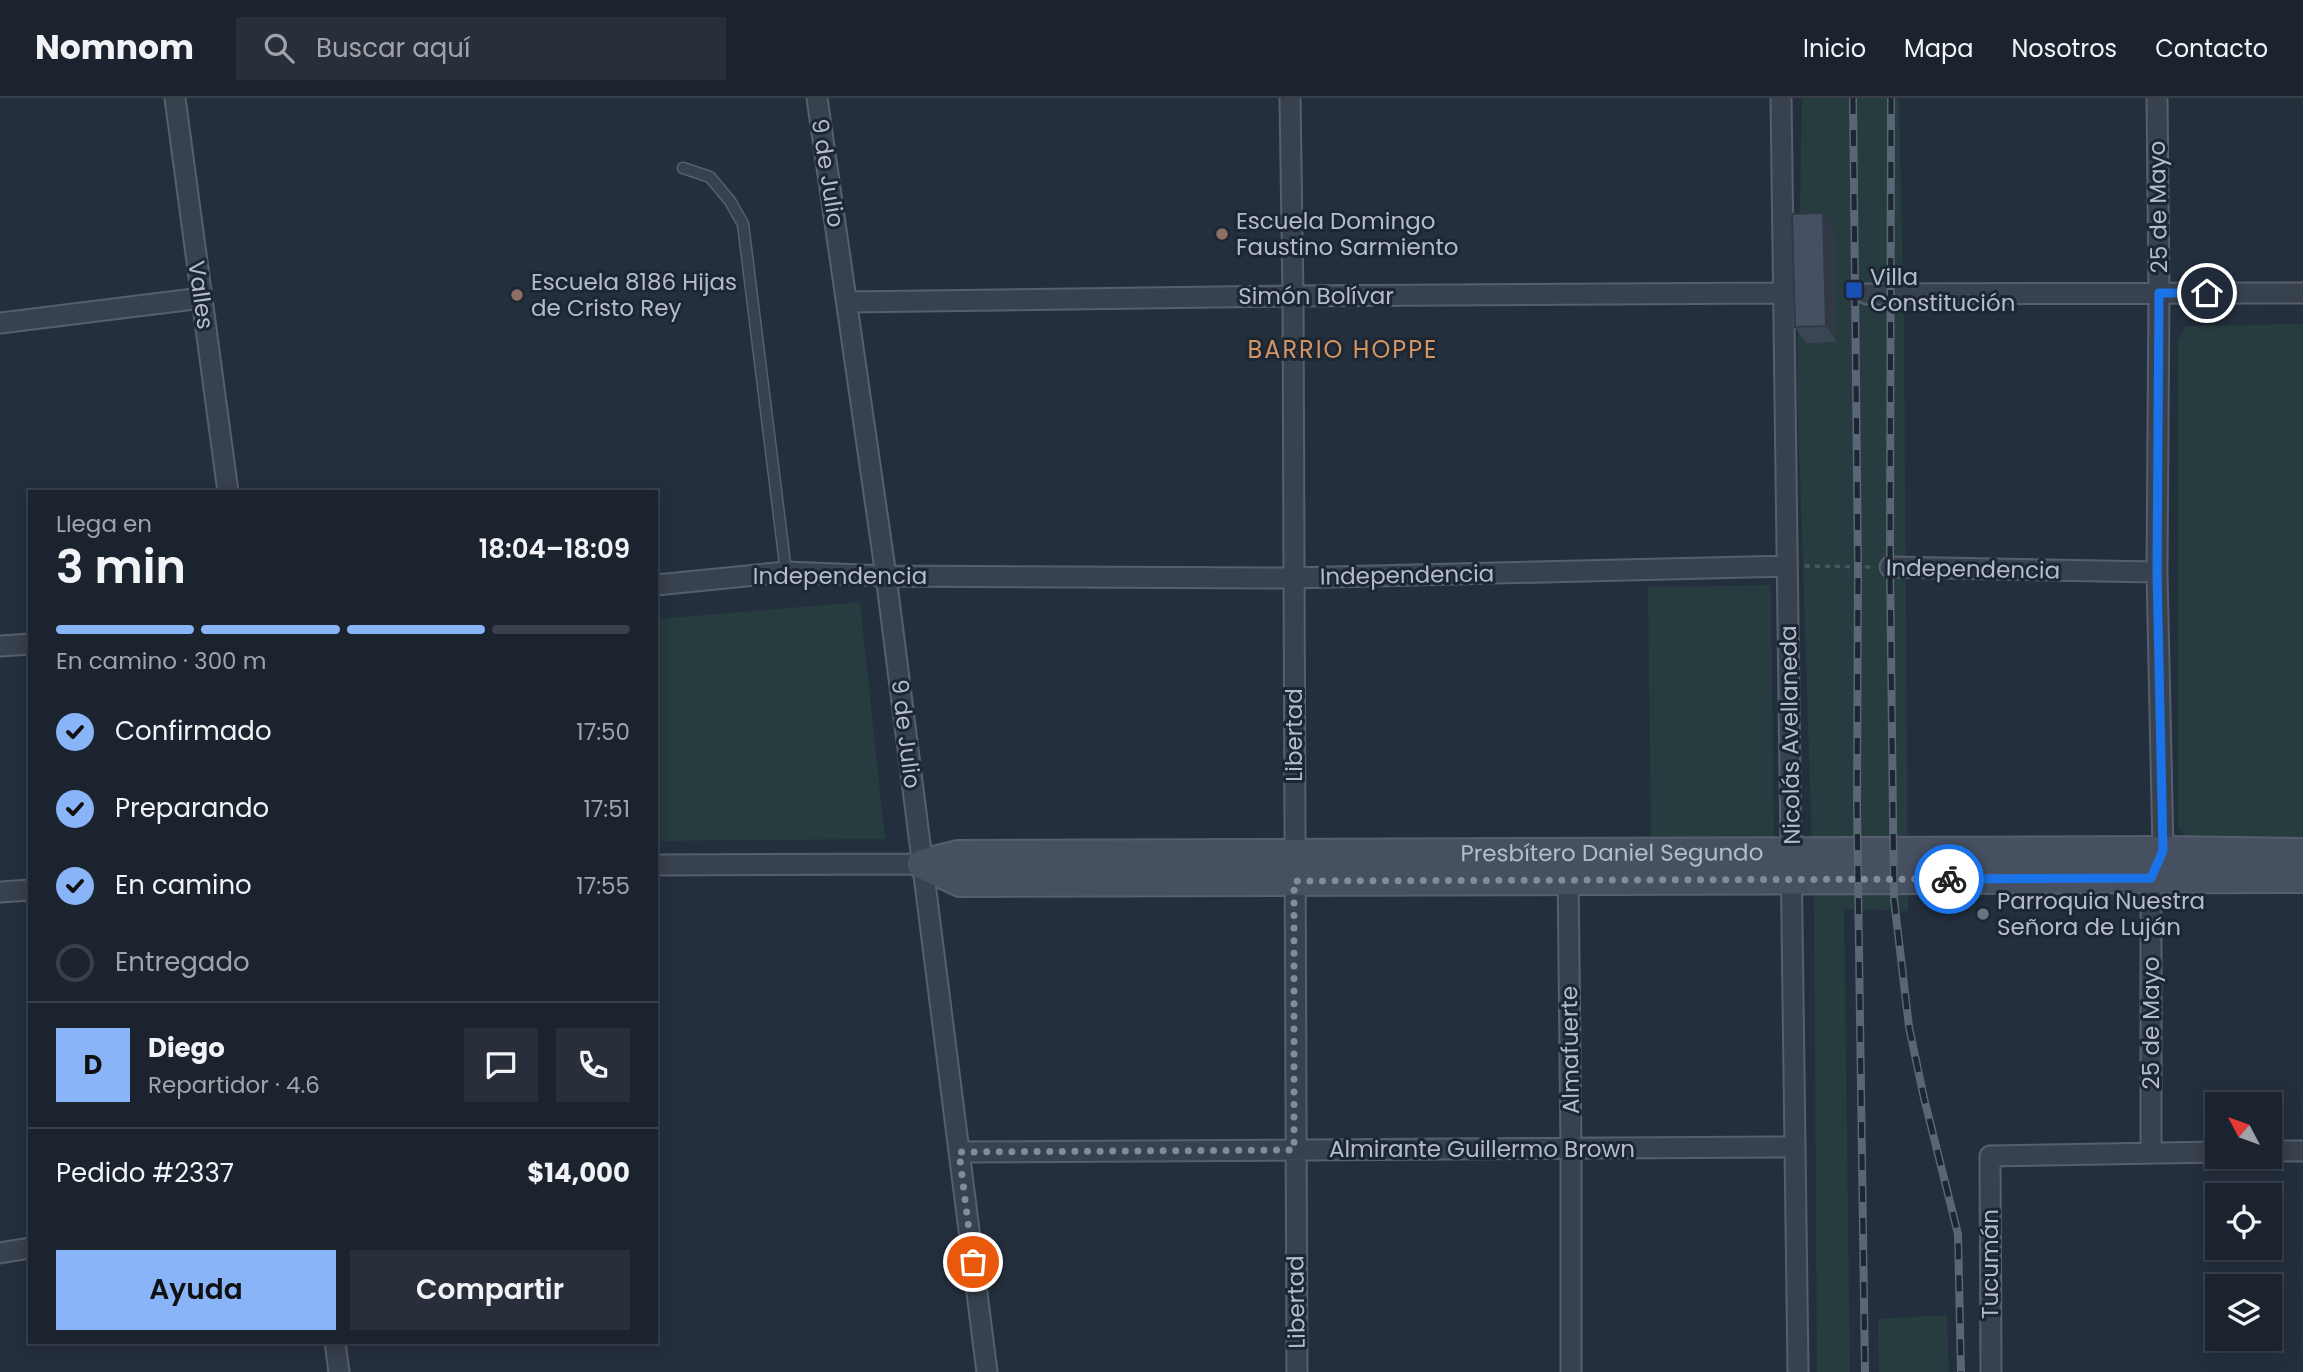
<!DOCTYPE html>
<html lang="es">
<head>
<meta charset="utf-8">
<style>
	:root { --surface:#1b232e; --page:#282f3a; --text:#f1f3f6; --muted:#a0a4aa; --line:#39404a; --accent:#8ab4f8 }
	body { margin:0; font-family:Poppins,sans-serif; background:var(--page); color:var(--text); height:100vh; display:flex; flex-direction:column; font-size:26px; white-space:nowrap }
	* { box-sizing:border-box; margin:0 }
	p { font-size:23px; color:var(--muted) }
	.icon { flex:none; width:38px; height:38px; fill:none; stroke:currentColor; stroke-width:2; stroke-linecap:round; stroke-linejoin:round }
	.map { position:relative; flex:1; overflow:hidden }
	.details { position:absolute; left:28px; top:392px; width:630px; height:854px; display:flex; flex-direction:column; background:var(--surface); border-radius:0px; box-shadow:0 4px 18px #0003,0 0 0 2px var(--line) }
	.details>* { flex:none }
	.needle { width:46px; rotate:311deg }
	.fabs { position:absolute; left:2205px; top:994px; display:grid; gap:14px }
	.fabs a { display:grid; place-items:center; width:77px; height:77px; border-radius:0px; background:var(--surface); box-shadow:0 4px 18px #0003,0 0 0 2px var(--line); font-size:35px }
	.pin { position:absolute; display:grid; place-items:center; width:60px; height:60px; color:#fff; margin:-30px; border:4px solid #fff; border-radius:50%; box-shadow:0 2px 7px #0007 }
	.courier { position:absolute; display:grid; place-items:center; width:70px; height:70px; margin:-35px; border:5px solid #1a73e8; border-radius:50%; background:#fff; color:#222; box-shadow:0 2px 9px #0007 }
	.summary em { font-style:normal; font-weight:600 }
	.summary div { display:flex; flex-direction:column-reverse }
	.summary { display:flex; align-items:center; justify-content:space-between; height:119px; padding:0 28px }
	h1 { font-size:46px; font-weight:600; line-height:52px }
	.bar { display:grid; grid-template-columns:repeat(4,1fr); gap:10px 7px; align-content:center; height:84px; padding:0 28px }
	.bar i { height:9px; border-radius:5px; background:var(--line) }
	.bar .on { background:var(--accent) }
	.bar p { grid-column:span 4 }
	.line { display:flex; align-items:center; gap:18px; padding:0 28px; border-top:2px solid var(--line) }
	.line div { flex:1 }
	.round { display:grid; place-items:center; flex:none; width:74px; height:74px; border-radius:0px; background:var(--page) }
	ol { padding:0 28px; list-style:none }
	li { display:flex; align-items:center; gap:21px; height:77px }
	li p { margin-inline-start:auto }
	li .icon { padding:7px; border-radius:50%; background:var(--accent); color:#111; stroke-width:4 }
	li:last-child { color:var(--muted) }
	li i { width:38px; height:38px; border:4px solid var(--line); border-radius:50% }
	.primary-button { display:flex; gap:14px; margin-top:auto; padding:14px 28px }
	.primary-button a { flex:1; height:80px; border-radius:0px; background:var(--accent); color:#111; font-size:28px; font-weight:600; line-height:80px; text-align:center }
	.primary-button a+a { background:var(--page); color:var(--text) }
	header { display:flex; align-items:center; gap:42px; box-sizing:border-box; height:98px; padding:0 35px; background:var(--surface); border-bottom:2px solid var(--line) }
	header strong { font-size:33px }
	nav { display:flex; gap:38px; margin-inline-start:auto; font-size:24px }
	.search { width:490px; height:63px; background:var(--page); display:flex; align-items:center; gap:18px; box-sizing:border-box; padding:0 24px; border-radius:0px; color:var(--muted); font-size:26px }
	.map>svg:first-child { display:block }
	.green { fill:#263c3f }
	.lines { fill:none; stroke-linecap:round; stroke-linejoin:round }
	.service-casing { stroke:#565f6c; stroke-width:13 }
	.minor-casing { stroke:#565f6c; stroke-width:23 }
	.secondary-casing { stroke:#565f6c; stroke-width:32 }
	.path { stroke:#44595c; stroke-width:3.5; stroke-dasharray:5 5; stroke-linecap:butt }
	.service { stroke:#38414e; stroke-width:10 }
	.minor { stroke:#38414e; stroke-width:19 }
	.secondary { stroke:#465061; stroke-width:28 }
	.rail-casing { stroke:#5a6575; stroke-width:8 }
	.rail { stroke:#1d2633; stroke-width:5; stroke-dasharray:16; stroke-linecap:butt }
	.wall { fill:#3b4654 }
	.shaded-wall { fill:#303945 }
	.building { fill:#455162; stroke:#303945; stroke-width:2 }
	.done { stroke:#828b98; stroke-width:7; stroke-dasharray:0 12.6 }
	.route { stroke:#1a73e8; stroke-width:9 }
	.education-dot { fill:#8d6e63; stroke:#1d2633; stroke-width:2.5 }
	.transit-dot { fill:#1a4fb4; stroke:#1d2633; stroke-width:2.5 }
	.worship-dot { fill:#6b7280; stroke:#1d2633; stroke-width:2.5 }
	.labels { text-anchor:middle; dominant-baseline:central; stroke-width:6; stroke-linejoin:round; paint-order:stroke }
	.street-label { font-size:23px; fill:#b4bcc9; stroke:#1d2633 }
	.poi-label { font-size:23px; fill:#b4bcc9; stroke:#1d2633; text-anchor:start }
	.neighbourhood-label { font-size:24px; letter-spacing:2px; fill:#d59563; stroke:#1d2633 }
</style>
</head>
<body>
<header>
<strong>Nomnom</strong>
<div class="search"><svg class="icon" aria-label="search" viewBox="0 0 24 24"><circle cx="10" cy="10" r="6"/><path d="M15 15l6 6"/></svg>Buscar aquí</div>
<nav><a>Inicio</a><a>Mapa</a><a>Nosotros</a><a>Contacto</a></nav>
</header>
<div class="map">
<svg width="2303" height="1274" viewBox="0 0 2303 1274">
	<rect width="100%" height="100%" fill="#242f3e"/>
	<path class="green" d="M1802 0H1899L1904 230 1908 813 1844 811 1850 1274H1817L1814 814 1797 280Z
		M2303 226V742L2188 743 2178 729V242L2186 228Z
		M1771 487 1774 742 1651 745 1648 489Z
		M860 504 885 741 656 743V521Z
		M1947 1217 1949 1274H1879L1878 1221Z"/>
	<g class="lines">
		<defs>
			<path id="service" d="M683 70 710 79 730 103 743 126 786 474"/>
			<path id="minor" d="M175 0 228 394
				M817 0 886 478 987 1274
				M1290 0 1293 198 1297 1274
				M1781 0 1798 1274
				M1867 196 2303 195
				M848 204 1293 198 1784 195
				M0 225 202 200
				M1890 469 2157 474
				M656 487 786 474 886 478 1292 480 1787 468
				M0 548 30 546
				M656 767 922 766
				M1568 770 1571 1050V1274
				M0 794 30 792
				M2270 1053H2303
				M959 1054 1795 1049
				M2151 1055V780L2163 753 2157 474 2159 195 2157 0
				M0 1155 30 1150
				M335 1244 339 1274
				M1991 1274 1990 1058 2217 1054"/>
			<g id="secondary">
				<path d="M922 766 960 784 2303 780"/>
				<path id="s1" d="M922 766 958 757 2163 753 2303 755"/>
			</g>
		</defs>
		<use href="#service" class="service-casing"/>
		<use href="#minor" class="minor-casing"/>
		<use href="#secondary" class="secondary-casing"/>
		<path class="path" d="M1805 468 1874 469"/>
		<use href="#service" class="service"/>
		<use href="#minor" class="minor"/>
		<use href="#secondary" class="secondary"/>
		<defs>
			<path id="rail" d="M1853 0 1858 469 1857 708 1865 1274
				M1891 0 1890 469 1894 801 1909 929 1924 1000 1958 1136 1961 1274"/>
		</defs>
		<use href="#rail" class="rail-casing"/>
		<use href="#rail" class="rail"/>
	</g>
	<path class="wall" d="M1834 131 1837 244 1806 245 1795 229Z"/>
	<path class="shaded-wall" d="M1823 115 1834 131 1837 244 1826 228Z"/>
	<path class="building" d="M1823 115 1826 228 1795 229 1792 116Z"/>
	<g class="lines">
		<path class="done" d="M973 1164 959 1054 1294 1052V783L1949 781"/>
		<path class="route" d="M1949 781 2151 780 2163 753 2157 474 2159 195H2207"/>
	</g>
	<g class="education-dot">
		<circle cx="1222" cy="136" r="7"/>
		<circle cx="517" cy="197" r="7"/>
	</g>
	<rect class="transit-dot" x="1845" y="183" width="18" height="18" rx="3.5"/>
	<circle class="worship-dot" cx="1983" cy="816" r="7"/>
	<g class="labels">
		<g class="street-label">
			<text transform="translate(828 75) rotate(81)">9 de Julio</text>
			<text transform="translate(2158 109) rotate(-91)">25 de Mayo</text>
			<text transform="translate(201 197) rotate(82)">Valles</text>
			<text x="1316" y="198">Simón Bolívar</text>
			<text transform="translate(1973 471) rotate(1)">Independencia</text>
			<text transform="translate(1407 477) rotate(-1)">Independencia</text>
			<text x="840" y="478">Independencia</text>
			<text transform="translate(906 636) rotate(83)">9 de Julio</text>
			<text transform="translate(1294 637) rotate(-90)">Libertad</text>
			<text transform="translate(1790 637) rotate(-91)">Nicolás Avellaneda</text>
			<text stroke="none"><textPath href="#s1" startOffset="691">Presbítero Daniel Segundo</textPath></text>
			<text transform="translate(2151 925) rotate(-90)">25 de Mayo</text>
			<text transform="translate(1570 952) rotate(-91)">Almafuerte</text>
			<text x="1482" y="1051">Almirante Guillermo Brown</text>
			<text transform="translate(1990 1166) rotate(-90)">Tucumán</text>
			<text transform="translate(1296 1204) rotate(-91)">Libertad</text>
		</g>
		<g class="poi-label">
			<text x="1236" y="123">Escuela Domingo<tspan x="1236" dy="26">Faustino Sarmiento</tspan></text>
			<text x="1870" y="179">Villa<tspan x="1870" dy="26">Constitución</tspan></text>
			<text x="531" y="184">Escuela 8186 Hijas<tspan x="531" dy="26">de Cristo Rey</tspan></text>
			<text x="1997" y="803">Parroquia Nuestra<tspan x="1997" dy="26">Señora de Luján</tspan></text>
		</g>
		<g class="neighbourhood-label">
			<text x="1343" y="251">BARRIO HOPPE</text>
		</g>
	</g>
</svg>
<div class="fabs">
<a><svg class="needle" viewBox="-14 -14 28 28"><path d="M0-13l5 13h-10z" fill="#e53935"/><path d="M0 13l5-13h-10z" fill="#a0a4aa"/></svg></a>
<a><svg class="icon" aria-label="locate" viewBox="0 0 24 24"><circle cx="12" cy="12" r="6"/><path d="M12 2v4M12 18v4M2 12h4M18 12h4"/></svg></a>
<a><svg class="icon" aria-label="layers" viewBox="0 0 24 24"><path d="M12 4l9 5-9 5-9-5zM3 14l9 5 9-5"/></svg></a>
</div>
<div class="pin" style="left:973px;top:1164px;background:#ea580c"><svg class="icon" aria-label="bag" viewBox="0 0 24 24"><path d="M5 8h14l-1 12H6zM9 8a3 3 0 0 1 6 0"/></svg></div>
<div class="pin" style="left:2207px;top:195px;background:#1f2937"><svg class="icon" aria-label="home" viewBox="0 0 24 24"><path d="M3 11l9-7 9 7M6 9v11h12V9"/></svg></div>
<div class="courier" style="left:1949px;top:781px"><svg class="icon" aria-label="bike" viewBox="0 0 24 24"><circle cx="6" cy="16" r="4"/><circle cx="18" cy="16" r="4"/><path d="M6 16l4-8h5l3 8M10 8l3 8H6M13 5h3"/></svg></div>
<section class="details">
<div class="summary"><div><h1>3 min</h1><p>Llega en</p></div><em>18:04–18:09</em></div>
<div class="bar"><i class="on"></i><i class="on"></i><i class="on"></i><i></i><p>En camino · 300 m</p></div>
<ol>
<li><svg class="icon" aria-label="check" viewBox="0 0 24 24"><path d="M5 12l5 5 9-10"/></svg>Confirmado<p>17:50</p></li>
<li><svg class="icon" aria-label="check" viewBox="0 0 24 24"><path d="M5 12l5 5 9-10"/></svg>Preparando<p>17:51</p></li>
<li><svg class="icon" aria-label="check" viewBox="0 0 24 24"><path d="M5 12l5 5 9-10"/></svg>En camino<p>17:55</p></li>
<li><i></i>Entregado</li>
</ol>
<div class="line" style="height:126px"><b class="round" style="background:var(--accent);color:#111">D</b><div><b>Diego</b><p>Repartidor · 4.6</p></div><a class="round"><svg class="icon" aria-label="chat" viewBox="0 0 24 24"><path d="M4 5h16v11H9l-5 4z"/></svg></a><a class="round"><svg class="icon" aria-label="phone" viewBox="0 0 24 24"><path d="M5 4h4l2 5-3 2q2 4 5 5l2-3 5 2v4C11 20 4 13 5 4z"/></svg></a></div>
<div class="line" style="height:91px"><div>Pedido #2337</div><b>$14,000</b></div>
<div class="primary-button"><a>Ayuda</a><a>Compartir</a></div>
</section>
</div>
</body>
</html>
